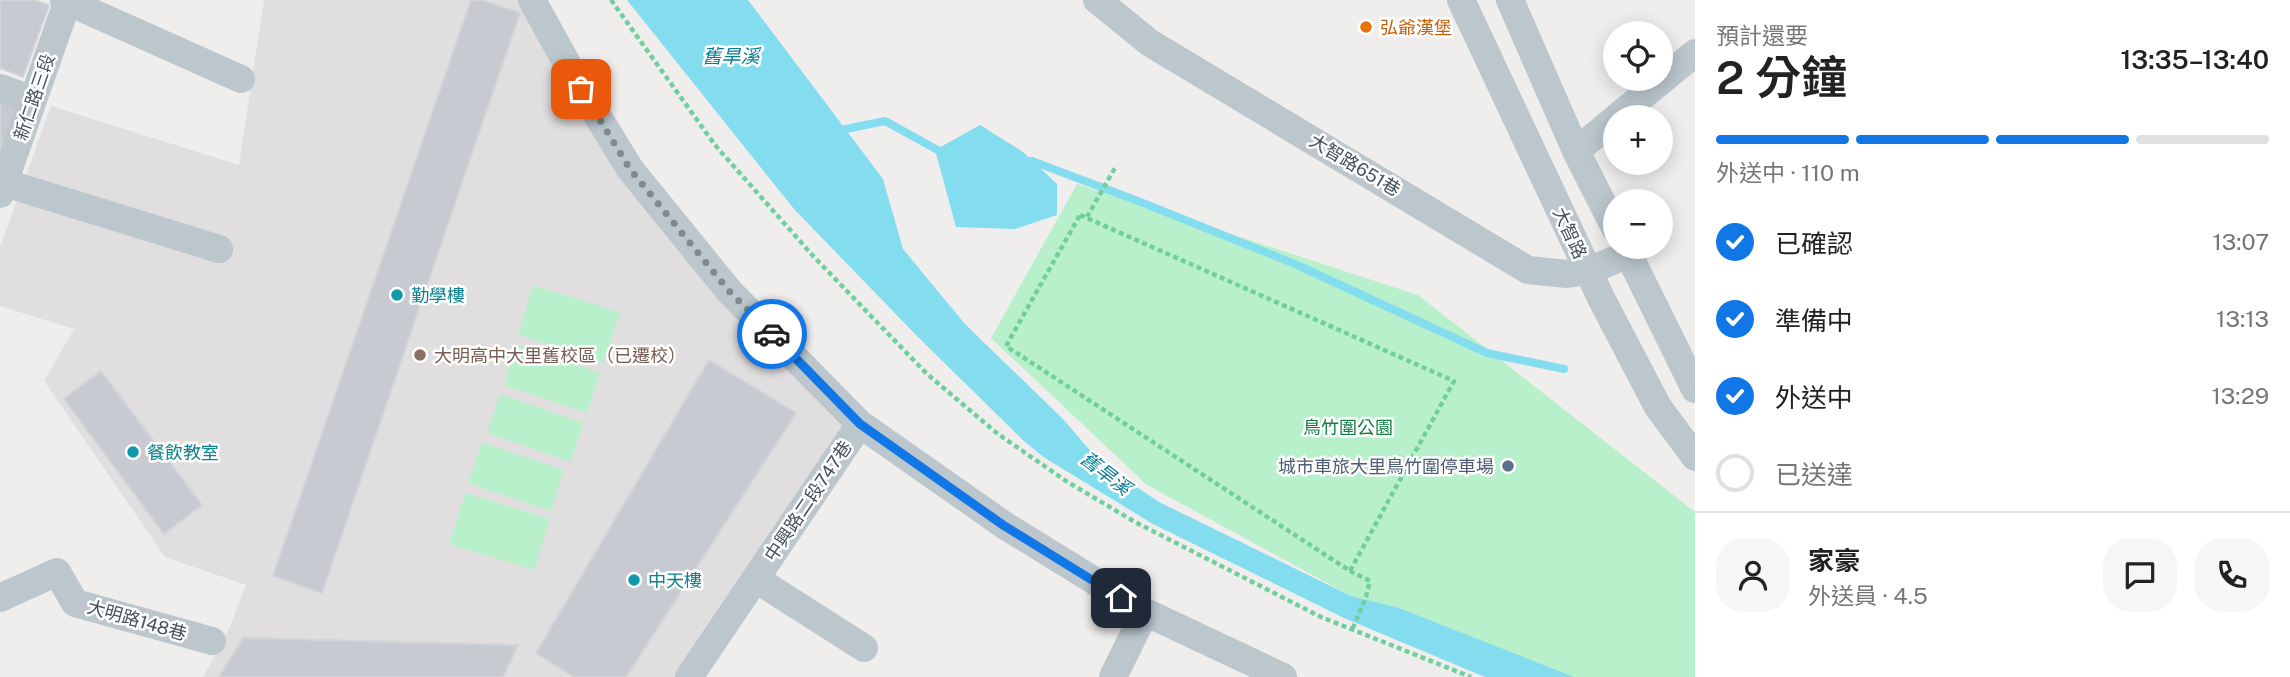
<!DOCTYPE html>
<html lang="zh-TW">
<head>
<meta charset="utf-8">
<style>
	:root { --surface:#fff; --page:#f6f6f6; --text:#222; --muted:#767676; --line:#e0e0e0; --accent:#1277e6 }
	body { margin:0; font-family:"Public Sans","Noto Sans TC",sans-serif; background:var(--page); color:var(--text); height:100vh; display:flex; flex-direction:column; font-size:26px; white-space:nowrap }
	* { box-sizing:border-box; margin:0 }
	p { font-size:23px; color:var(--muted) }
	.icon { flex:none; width:38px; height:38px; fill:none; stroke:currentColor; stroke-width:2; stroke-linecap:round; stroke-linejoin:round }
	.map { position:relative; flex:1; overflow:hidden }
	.panel { display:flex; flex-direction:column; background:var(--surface); width:595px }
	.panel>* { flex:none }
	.tools { position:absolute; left:1603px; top:21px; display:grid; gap:14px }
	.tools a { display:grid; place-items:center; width:70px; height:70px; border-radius:50%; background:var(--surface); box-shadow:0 4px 18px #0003; font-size:35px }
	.pin { position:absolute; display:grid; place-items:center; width:60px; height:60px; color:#fff; margin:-30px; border-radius:14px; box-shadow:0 4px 10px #0006 }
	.courier { position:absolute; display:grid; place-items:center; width:70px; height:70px; margin:-35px; border:5px solid #1277e6; border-radius:50%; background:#fff; color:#222; box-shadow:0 2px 9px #0007 }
	.summary em { font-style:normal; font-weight:600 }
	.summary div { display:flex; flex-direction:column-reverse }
	.summary { display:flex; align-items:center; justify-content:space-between; height:119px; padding:0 21px }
	h1 { font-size:46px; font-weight:600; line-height:52px }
	.bar { display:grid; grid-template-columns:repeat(4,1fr); gap:10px 7px; align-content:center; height:84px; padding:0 21px }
	.bar i { height:9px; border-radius:5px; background:var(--line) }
	.bar .current { background:var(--accent) }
	.bar p { grid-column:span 4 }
	.line { display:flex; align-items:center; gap:18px; padding:0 21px; border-top:2px solid var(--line) }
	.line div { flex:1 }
	.round { display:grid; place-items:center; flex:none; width:74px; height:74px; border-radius:28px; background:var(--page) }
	ol { padding:0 21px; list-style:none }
	li { display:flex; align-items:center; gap:21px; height:77px }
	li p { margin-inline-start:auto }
	li .icon { padding:7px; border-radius:50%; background:var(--accent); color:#fff; stroke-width:4 }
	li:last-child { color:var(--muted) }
	li i { width:38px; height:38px; border:4px solid var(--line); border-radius:50% }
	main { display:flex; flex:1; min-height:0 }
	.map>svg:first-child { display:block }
	.education { fill:#e1dedf }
	.green { fill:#b9f0cc }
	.water { fill:#84ddef }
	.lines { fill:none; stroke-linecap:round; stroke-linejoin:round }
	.stream { stroke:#84ddef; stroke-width:8 }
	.building { fill:#c7cad0; stroke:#d1d4d9; stroke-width:2 }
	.path { stroke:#70cf9d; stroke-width:4.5; stroke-dasharray:5 3.5; stroke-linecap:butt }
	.minor { stroke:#bbc6cd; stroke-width:28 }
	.done { stroke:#81888e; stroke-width:7; stroke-dasharray:0 12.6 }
	.route { stroke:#1277e6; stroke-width:9 }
	.food-dot { fill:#e8710a; stroke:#fff; stroke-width:2.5 }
	.culture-dot { fill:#0f9aa8; stroke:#fff; stroke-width:2.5 }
	.education-dot { fill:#8d6e63; stroke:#fff; stroke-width:2.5 }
	.service-dot { fill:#5c6f8a; stroke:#fff; stroke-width:2.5 }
	.labels { text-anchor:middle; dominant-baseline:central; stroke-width:5; stroke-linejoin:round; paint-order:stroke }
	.food-label { font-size:18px; fill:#c56008; stroke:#fff; text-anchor:start }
	.street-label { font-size:18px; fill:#45525b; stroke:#fff }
	.culture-label { font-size:18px; fill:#0d838f; stroke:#fff; text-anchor:start }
	.education-label { font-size:18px; fill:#785e54; stroke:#fff; text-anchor:start }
	.park-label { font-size:18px; fill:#137f45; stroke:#fff }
	.service-label { font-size:18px; fill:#4e5e75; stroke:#fff; text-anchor:end }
	.water-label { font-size:19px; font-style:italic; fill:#087e96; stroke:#fff }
</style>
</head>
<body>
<main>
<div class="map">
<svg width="1695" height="677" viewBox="0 0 1695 677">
	<rect width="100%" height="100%" fill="#f0eded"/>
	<path class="education" d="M264 0H518L589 124 848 424 676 677H203L229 629 246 585 165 557 44 381 74 329 0 306V247L51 106 239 165Z"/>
	<path class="green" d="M1077 184 1418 295 1695 512V677H1549L1351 596 1147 485 991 338Z
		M533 285 620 312 604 362 518 335Z
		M517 344 600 373 587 413 504 385Z
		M500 394 584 423 571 462 487 433Z
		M482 442 564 470 551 511 468 483Z
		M465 493 550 519 534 570 449 544Z"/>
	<path class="water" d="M627 0H748L883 179 903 249 965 324 1063 419 1100 462 1159 502 1351 596 1399 608 1574 677H1485L1344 618 1153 524 1045 458 1026 443 917 336 794 209Z
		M980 125 1023 152 1057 184V215L1015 229 956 227 935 150Z"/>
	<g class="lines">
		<path class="stream" d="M836 131 885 121 943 153
			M1024 162 1032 161 1138 201 1295 264 1487 353 1564 369"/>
	</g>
	<path class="building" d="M0 0H34L49 5 23 77 0 68Z
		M471 0H482L520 13 322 593 273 576Z
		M0 99 18 106 0 153Z
		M709 360 796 413 626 677H574L536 653Z
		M101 371 202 505 164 534 64 399Z
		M243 638 518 645 503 677H219Z"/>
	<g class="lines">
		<path class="path" d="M611 0 715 145 814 257 927 374 998 434 1066 481 1135 522 1321 617 1471 677
			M1080 215 1454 381 1350 571 1006 346Z
			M1087 217 1116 166
			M1350 571 1370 581 1366 597 1352 630"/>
		<path class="minor" d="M64 0 241 79
			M532 0 581 89 630 169 729 291 860 424 1004 525 1145 612 1283 677
			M1097 0 1150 43 1528 270 1567 274 1588 271 1629 254
			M1461 0 1602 300 1658 407 1695 457
			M1510 0 1576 151 1615 228
			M0 88 33 100
			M1617 117 1695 53
			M1576 151 1615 119
			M5 183 219 249
			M0 194 68 0
			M1625 247 1695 389
			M756 579 864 648
			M0 598 57 572 75 603 212 641
			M689 677 860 424
			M1113 677 1145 612"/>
	</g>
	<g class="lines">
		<path class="done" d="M581 89 630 169 729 291 772 334"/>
		<path class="route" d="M772 334 860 424 1003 525 1121 598"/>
	</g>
	<circle class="food-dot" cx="1366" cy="27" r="7"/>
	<g class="culture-dot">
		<circle cx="397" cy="295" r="7"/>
		<circle cx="133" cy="452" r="7"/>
		<circle cx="634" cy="580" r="7"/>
	</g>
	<circle class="education-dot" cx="420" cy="355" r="7"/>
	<circle class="service-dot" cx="1508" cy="466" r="7"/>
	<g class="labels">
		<g class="food-label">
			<text x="1380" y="27">弘爺漢堡</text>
		</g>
		<g class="street-label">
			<text transform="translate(34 97) rotate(-71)">新仁路三段</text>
			<text transform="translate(1355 165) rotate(31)">大智路651巷</text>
			<text transform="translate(1570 233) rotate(65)">大智路</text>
			<text transform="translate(808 501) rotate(-56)">中興路二段747巷</text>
			<text transform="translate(137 620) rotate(16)">大明路148巷</text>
		</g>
		<g class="culture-label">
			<text x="411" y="295">勤學樓</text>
			<text x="147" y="452">餐飲教室</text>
			<text x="648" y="580">中天樓</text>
		</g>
		<g class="education-label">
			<text x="434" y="355">大明高中大里舊校區（已遷校）</text>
		</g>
		<g class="park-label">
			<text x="1348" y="427">鳥竹圍公園</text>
		</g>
		<g class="service-label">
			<text x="1494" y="466">城市車旅大里鳥竹圍停車場</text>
		</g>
		<g class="water-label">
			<text x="731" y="56">舊旱溪</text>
			<text transform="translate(1106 473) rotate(38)">舊旱溪</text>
		</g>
	</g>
</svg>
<div class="tools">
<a><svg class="icon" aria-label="locate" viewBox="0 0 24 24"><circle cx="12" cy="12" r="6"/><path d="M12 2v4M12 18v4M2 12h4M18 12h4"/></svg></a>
<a>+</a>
<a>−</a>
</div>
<div class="pin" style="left:581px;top:89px;background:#ea580c"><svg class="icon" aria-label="bag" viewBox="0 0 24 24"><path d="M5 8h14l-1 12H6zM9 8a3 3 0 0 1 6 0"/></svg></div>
<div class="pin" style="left:1121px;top:598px;background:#1f2937"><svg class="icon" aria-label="home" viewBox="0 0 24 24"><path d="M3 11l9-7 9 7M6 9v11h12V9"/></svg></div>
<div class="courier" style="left:772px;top:334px"><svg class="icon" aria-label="car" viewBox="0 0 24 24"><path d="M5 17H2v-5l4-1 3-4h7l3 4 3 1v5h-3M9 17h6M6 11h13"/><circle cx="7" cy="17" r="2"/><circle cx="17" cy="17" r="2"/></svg></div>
</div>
<section class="panel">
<div class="summary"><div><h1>2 分鐘</h1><p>預計還要</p></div><em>13:35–13:40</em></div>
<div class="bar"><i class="current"></i><i class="current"></i><i class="current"></i><i></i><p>外送中 · 110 m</p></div>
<ol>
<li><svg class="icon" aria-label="check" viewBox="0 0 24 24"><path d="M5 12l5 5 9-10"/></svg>已確認<p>13:07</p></li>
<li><svg class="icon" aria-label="check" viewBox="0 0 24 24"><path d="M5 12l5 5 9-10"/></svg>準備中<p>13:13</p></li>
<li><svg class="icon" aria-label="check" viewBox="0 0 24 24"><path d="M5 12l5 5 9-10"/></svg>外送中<p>13:29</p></li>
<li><i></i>已送達</li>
</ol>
<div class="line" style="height:126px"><a class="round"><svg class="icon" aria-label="person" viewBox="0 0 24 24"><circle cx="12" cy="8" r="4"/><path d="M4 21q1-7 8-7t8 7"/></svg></a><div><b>家豪</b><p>外送員 · 4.5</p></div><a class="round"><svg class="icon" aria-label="chat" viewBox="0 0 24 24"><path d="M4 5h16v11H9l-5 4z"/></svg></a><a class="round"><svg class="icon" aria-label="phone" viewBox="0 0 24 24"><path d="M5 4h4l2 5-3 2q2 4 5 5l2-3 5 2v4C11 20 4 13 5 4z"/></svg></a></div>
</section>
</main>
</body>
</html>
